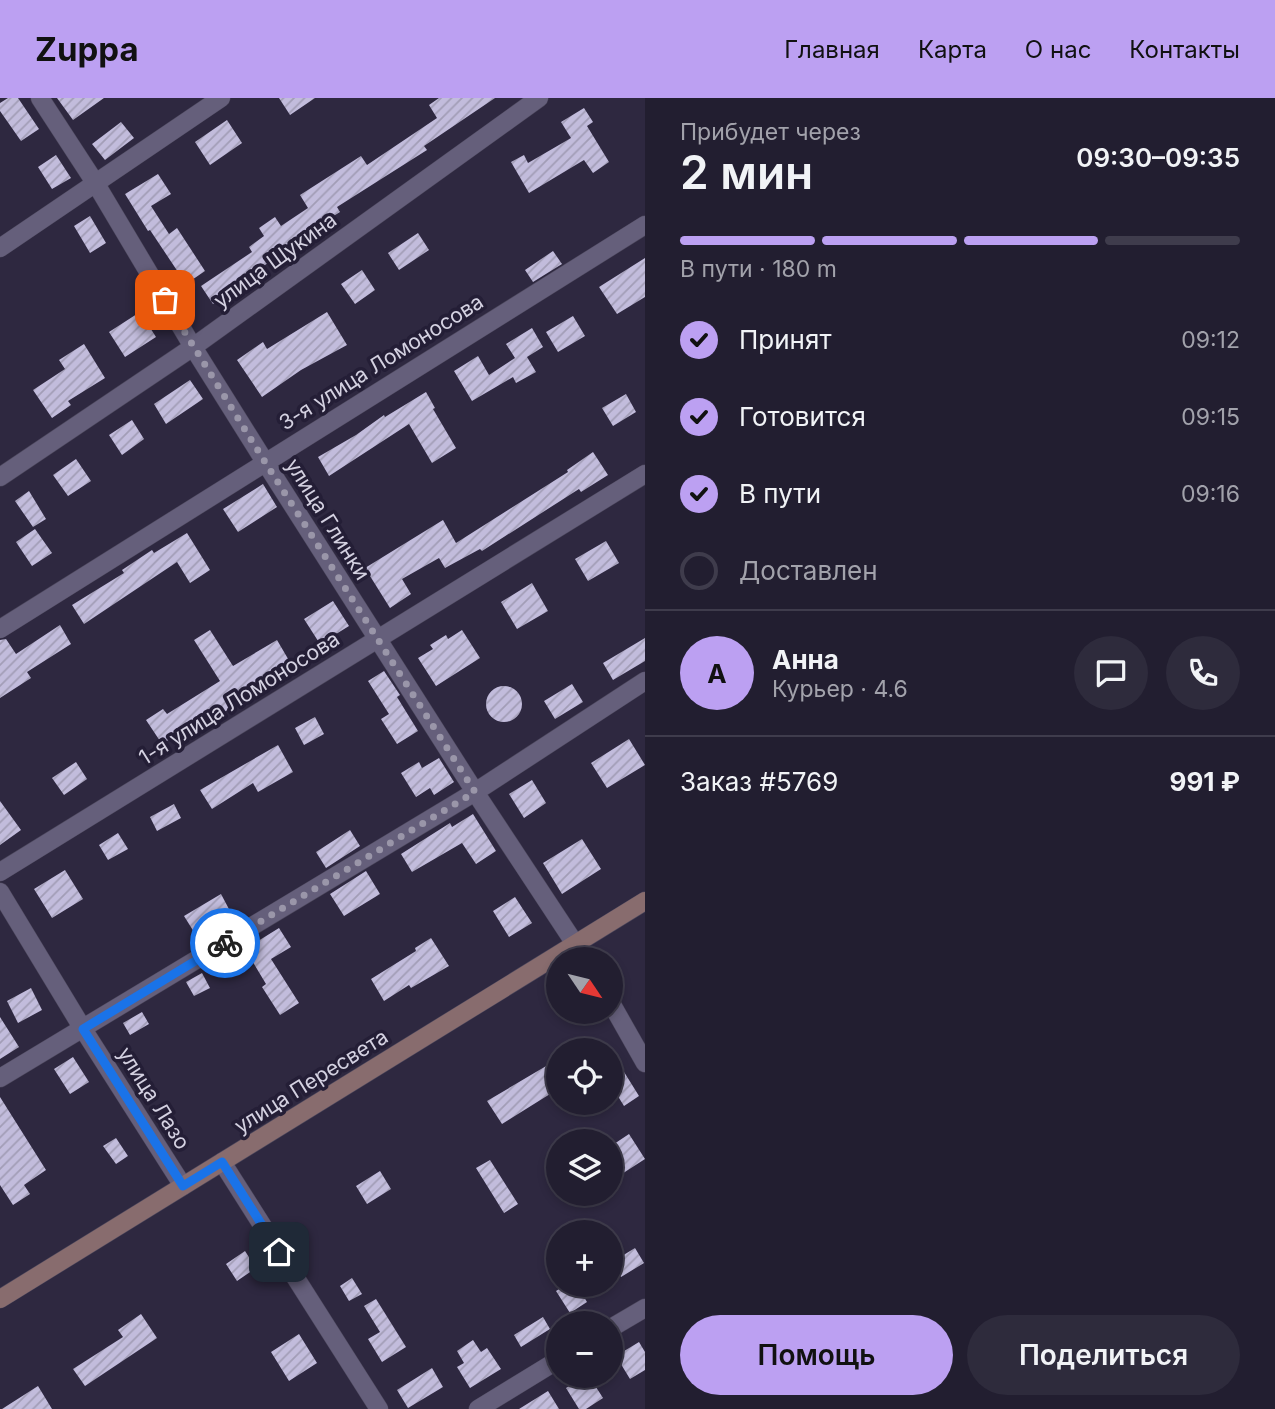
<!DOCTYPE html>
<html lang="ru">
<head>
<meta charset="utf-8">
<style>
	:root { --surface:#221e30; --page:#2e2b3c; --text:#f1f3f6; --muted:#a2a2ab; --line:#3f3c4c; --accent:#bca0f2 }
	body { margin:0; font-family:Inter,sans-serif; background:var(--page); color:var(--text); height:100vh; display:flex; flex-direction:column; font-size:26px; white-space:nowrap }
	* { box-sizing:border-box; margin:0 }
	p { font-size:23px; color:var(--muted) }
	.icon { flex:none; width:38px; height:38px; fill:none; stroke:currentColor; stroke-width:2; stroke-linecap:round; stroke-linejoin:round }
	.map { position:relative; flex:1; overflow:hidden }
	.drawer { display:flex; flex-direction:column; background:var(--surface); width:630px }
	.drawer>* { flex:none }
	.needle { width:46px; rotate:125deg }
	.tools { position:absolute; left:546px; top:849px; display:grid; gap:14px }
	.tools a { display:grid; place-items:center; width:77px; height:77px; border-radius:50%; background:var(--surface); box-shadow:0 4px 10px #0003,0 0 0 2px var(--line); font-size:35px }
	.pin { position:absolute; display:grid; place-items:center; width:60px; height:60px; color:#fff; margin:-30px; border-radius:14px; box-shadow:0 4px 10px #0006 }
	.courier { position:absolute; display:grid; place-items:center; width:70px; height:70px; margin:-35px; border:5px solid #1a73e8; border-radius:50%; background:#fff; color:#222; box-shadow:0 2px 9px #0007 }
	.overview em { font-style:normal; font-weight:600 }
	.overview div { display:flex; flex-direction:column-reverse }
	.overview { display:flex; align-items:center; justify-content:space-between; height:119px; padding:0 35px }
	h1 { font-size:46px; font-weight:600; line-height:52px }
	.bar { display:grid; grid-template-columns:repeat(4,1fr); gap:10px 7px; align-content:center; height:84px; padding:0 35px }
	.bar i { height:9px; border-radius:5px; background:var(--line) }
	.bar .active { background:var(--accent) }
	.bar p { grid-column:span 4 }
	.line { display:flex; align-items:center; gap:18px; padding:0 35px; border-top:2px solid var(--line) }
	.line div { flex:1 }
	.round { display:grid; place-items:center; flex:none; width:74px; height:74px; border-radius:37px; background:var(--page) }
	ol { padding:0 35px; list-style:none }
	li { display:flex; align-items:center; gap:21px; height:77px }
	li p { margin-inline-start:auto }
	li .icon { padding:7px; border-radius:50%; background:var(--accent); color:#111; stroke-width:4 }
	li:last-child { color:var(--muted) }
	li i { width:38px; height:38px; border:4px solid var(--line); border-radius:50% }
	.cta { display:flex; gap:14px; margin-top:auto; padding:14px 35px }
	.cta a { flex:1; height:80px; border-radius:42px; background:var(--accent); color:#111; font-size:28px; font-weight:600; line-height:80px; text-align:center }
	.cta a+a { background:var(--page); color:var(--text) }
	header { display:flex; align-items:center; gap:42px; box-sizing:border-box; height:98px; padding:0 35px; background:var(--accent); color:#111 }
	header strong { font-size:33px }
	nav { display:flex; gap:38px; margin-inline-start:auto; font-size:24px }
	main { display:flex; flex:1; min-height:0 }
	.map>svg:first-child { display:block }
	.building { fill:url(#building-hatch) }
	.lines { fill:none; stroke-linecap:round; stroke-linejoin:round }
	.street-casing { stroke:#4b465b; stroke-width:19 }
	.secondary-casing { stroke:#4b465b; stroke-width:19 }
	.street { stroke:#655f7b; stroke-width:18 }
	.secondary { stroke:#886c6e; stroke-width:18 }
	.done { stroke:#9a96a9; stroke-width:7; stroke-dasharray:0 12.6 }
	.route { stroke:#1a73e8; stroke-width:9 }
	.labels { text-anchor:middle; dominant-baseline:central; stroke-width:7; stroke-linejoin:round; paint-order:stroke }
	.street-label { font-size:21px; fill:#d4d1e1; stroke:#241e36 }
</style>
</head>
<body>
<header>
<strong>Zuppa</strong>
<nav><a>Главная</a><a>Карта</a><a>О нас</a><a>Контакты</a></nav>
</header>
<main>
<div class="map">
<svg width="645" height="1311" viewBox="0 0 645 1311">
	<defs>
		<pattern id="building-hatch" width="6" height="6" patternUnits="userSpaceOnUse" patternTransform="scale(1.75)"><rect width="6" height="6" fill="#c2bcdc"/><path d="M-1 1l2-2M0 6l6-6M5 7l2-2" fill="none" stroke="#a29db6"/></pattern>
	</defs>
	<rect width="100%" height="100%" fill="#2e2840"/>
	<path class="building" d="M8 0H18L39 31 21 43 0 13V5Z
		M57 0H104L73 22Z
		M279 0H315L290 17Z
		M439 0H495L424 48 427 52 337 109 340 114 287 147 289 151 244 181 246 184 213 206 201 188 252 154 249 149 264 138 259 130 275 119 281 128 308 110 300 97 361 58 367 67 437 20 429 7Z
		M584 10 593 24 587 28 609 64 593 75 584 62 529 95 511 64 524 57 528 65 571 40 561 24Z
		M227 22 242 45 210 67 195 44Z
		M121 24 134 40 105 62 92 46Z
		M56 57 71 80 52 91 38 69Z
		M158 76 171 96 151 108 169 136 177 130 205 173 186 186 150 132 148 133 125 96Z
		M90 118 106 145 90 155 74 128Z
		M418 135 429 152 399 172 388 155Z
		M553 153 562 166 533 184 525 172Z
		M645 160V199L617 216 599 189Z
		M362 172 375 192 355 206 341 186Z
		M140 214 156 239 125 259 109 234Z
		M327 214 347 247 301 272 262 299 237 262 263 244 267 251Z
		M573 218 585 238 558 254 546 234Z
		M532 230 543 249 527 259 536 274 516 285 513 279 472 303 454 273 478 258 489 277 515 260 506 246Z
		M84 246 105 280 68 303 71 307 52 320 33 292 65 271 59 262Z
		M190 282 203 301 166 326 154 306Z
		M426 294 435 310 433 311 456 350 432 365 409 326 329 378 318 359 356 337 384 317 385 319Z
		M626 296 636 314 613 328 602 310Z
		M132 322 144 341 122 357 109 337Z
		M593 354 608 377 581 394 579 391 482 453 480 451 445 470 439 460 402 481 411 496 390 510 365 470 443 422 456 445 568 374 567 372Z
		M76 361 91 383 68 398 53 377Z
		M263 386 277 409 238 434 223 411Z
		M29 393 46 421 33 429 15 403Z
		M35 431 52 455 32 468 16 444Z
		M187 435 210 472 190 485 177 464 84 526 72 507 124 475 122 472 152 452 154 455Z
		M606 443 619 465 588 483 575 461Z
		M532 485 548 513 517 531 501 504Z
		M333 503 349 528 320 546 304 521Z
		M60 527 71 546 27 574 31 580 0 600V542L6 541 16 556Z
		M210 532 233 568 277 542 294 571 208 624 205 619 162 646 146 622 163 611 167 616 220 583 194 542Z
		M462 532 480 560 436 588 418 560 433 551 430 547 446 537 448 541Z
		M645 540V563L613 582 603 565Z
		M384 573 400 597 397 599 418 633 397 646 381 621 389 616 368 583Z
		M572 586 583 604 555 621 544 603Z
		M486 606a18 18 0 1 1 36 0a18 18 0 1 1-36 0Z
		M315 619 324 636 304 647 295 630Z
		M629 641 645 667 607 690 591 665Z
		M278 647 293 674 258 694 253 685 212 711 200 692Z
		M439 660 454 684 434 697 430 690 416 699 401 675 419 664 422 670Z
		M76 664 87 681 64 697 52 680Z
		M532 682 546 705 524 720 509 696Z
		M0 703 21 732 0 747Z
		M174 706 181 720 157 733 150 719Z
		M473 716 496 753 476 766 462 745 412 774 401 756 450 725 452 729Z
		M350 732 360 748 326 770 316 754Z
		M118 735 128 751 108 762 99 747Z
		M582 741 601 771 562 796 543 765Z
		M65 772 83 801 52 820 34 791Z
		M366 773 380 796 344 818 330 796Z
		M221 796 230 813 194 834 184 818Z
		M515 799 532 825 509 839 493 813Z
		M279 830 291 849 271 861 299 905 280 917 262 889 266 886 245 851Z
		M431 840 449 868 411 890 409 887 384 903 371 881 416 853 415 850Z
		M202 875 210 890 194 898 186 884Z
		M31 890 42 912 18 925 7 903Z
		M142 914 149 926 130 937 123 925Z
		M0 919 19 949 0 961Z
		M611 953 639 998 624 1008 611 987Z
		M73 959 89 984 70 996 54 971Z
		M558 961V991L502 1026 487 1003Z
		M0 999 46 1072 24 1087 30 1096 13 1107 0 1087Z
		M629 1036 645 1061 611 1083V1048Z
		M116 1040 128 1058 116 1066 103 1048Z
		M490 1062 518 1106 504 1115 476 1070Z
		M380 1073 391 1091 367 1106 356 1088Z
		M635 1150 644 1165 621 1179 612 1164Z
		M245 1153 256 1170 237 1183 226 1166Z
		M352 1180 362 1196 349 1203 340 1188Z
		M567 1186H576L587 1204 570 1215 556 1193Z
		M376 1201 406 1249 382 1264 368 1241 380 1234 364 1208Z
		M141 1216 157 1240 85 1288 73 1271 123 1239 118 1232Z
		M543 1219 550 1231 521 1249 514 1237Z
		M299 1236 317 1265 289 1283 271 1254Z
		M473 1242 481 1254 487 1250 501 1271 470 1290 457 1269 464 1265 457 1253Z
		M639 1244 645 1254V1272L630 1281 616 1258Z
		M432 1270 443 1289 408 1310 397 1292Z
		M586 1278H589L603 1300 586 1311H579L566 1290Z
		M38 1288 52 1311H2Z
		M548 1293 559 1311H519Z"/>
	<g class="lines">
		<defs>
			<path id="street" d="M40 0 96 86 193 249 265 364 475 694 585 861
				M0 150 221 0
				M0 379 193 249 539 0
				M0 531 645 127
				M0 774 645 376
				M0 794 83 931 183 1088
				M611 905 645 965
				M0 980 475 694 645 583
				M222 1064 379 1311
				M611 1230 645 1210
				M478 1311 558 1262"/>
			<path id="secondary" d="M0 1201 645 803"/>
		</defs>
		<use href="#street" class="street-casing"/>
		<use href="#secondary" class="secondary-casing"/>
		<use href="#street" class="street"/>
		<use href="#secondary" class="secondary"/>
	</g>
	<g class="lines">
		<path class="done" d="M165 202 265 364 475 694 225 845"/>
		<path class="route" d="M225 845 83 931 183 1088 222 1064 279 1154"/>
	</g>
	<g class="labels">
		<g class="street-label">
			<text transform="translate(275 162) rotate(-36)">улица Щукина</text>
			<text transform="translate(381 264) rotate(-32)">3-я улица Ломоносова</text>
			<text transform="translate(328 421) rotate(58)">улица Глинки</text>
			<text transform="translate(239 600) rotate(-32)">1-я улица Ломоносова</text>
			<text transform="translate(311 983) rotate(-32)">улица Пересвета</text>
			<text transform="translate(154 1000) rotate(58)">улица Лазо</text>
		</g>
	</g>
</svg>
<div class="tools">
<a><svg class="needle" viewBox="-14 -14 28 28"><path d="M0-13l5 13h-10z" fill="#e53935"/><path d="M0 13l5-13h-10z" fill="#a2a2ab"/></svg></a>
<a><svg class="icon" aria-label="locate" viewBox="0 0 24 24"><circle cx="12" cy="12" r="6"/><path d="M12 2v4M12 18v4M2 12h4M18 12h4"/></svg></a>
<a><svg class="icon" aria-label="layers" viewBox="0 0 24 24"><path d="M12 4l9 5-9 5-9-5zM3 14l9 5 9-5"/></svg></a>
<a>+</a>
<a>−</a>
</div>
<div class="pin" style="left:165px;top:202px;background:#ea580c"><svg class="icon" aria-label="bag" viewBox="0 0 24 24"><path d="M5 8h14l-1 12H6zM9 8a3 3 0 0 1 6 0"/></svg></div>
<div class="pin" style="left:279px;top:1154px;background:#1f2937"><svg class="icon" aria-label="home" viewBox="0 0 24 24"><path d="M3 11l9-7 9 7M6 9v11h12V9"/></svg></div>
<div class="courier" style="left:225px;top:845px"><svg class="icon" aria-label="bike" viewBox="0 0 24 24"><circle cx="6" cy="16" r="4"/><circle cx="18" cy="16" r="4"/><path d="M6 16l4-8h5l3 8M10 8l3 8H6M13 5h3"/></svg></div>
</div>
<section class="drawer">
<div class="overview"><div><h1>2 мин</h1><p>Прибудет через</p></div><em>09:30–09:35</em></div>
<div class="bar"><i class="active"></i><i class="active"></i><i class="active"></i><i></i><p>В пути · 180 m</p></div>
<ol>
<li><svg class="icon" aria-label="check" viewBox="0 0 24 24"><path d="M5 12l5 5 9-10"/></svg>Принят<p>09:12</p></li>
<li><svg class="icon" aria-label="check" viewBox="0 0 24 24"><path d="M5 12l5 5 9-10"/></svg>Готовится<p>09:15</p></li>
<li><svg class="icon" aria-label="check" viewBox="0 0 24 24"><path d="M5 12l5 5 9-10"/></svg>В пути<p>09:16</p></li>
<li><i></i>Доставлен</li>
</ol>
<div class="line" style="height:126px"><b class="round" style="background:var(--accent);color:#111">А</b><div><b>Анна</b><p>Курьер · 4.6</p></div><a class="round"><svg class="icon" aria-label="chat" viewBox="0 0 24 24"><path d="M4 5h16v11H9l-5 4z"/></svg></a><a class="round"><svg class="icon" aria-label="phone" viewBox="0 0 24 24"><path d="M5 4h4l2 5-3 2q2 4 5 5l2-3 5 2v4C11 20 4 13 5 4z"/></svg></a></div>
<div class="line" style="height:91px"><div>Заказ #5769</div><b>991 ₽</b></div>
<div class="cta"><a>Помощь</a><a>Поделиться</a></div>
</section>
</main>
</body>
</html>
